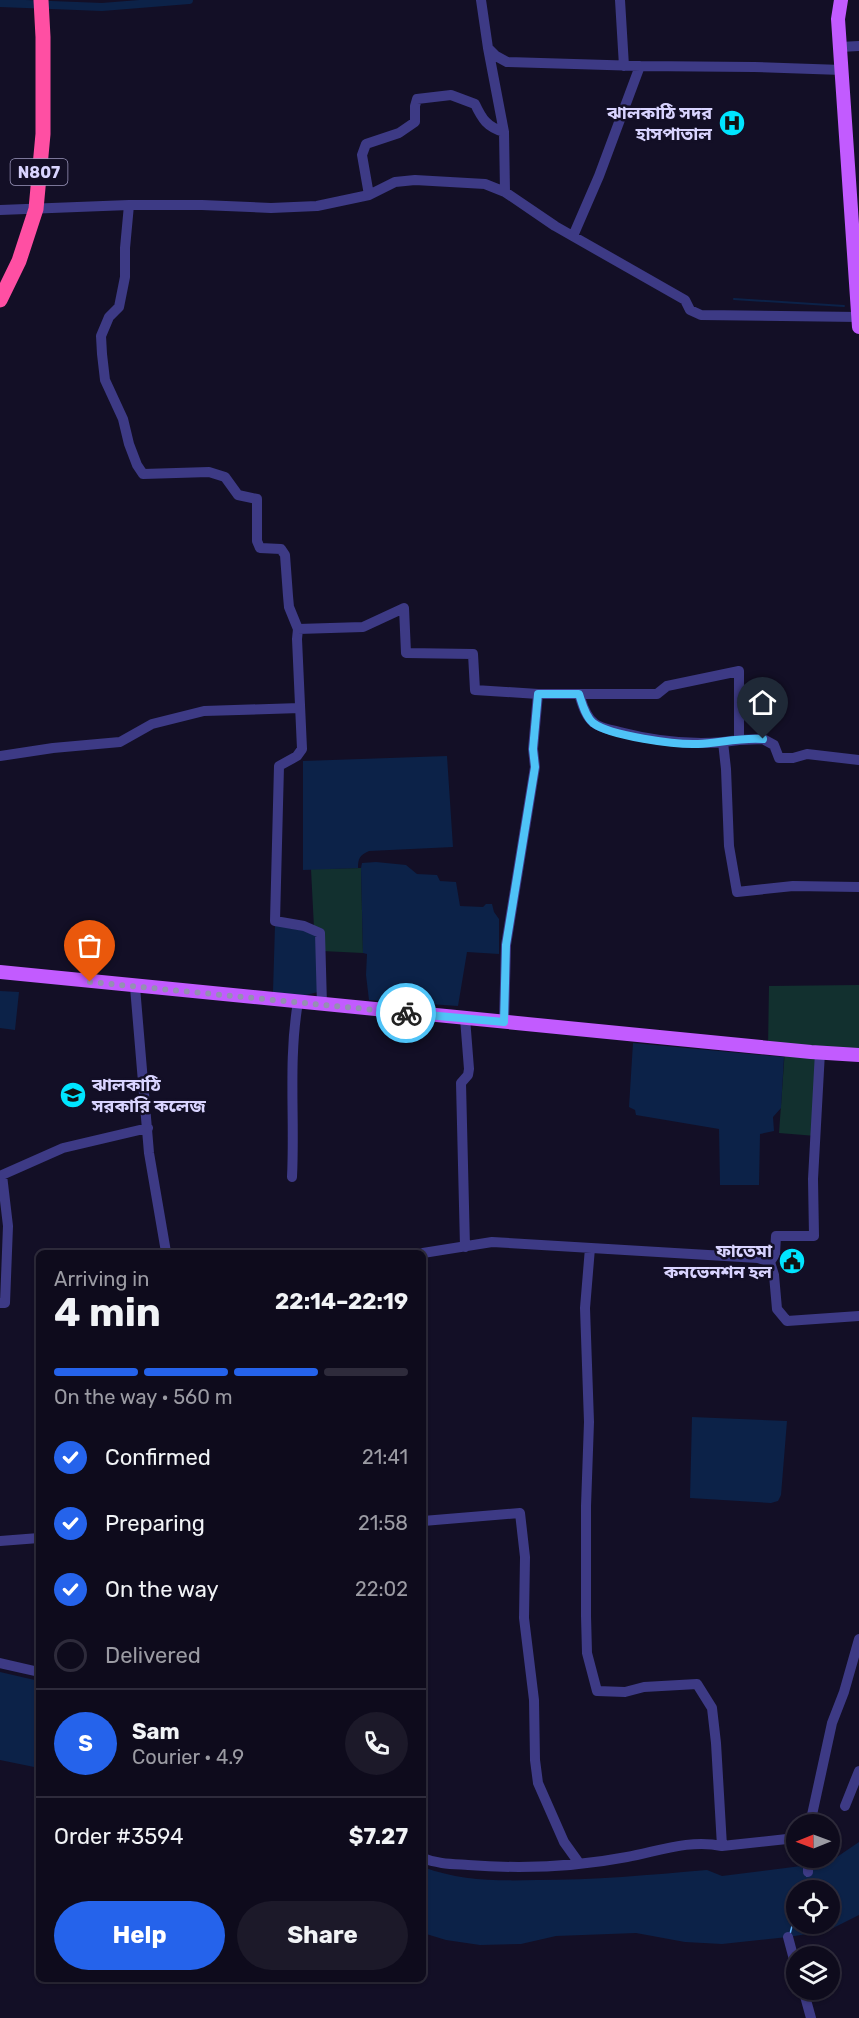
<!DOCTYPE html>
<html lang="en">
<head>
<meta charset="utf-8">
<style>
	:root { --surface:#0e0b1c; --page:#1c1929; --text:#f1f3f6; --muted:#9b9ba3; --line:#2e2b3b; --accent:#2563eb }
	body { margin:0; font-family:Rubik,"Noto Sans Bengali",sans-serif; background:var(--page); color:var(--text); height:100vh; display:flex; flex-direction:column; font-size:22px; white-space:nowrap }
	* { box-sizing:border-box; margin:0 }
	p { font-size:20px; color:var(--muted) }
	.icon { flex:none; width:33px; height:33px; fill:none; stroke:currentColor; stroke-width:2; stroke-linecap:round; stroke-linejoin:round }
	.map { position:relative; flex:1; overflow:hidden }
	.details { position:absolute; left:36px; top:1250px; width:390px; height:732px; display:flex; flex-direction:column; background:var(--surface); border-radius:9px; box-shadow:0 2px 4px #0004,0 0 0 2px var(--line) }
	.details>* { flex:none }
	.needle { width:39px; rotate:269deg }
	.fabs { position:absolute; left:786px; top:1814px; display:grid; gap:12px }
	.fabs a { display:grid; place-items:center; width:54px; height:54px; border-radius:50%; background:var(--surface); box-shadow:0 2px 4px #0004,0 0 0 2px var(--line); font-size:30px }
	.pin { position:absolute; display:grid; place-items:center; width:51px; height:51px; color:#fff; margin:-62px -26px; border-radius:50% 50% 50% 0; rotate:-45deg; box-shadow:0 0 6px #0007 }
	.pin .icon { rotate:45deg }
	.courier { position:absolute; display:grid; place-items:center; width:60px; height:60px; margin:-30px; border:4px solid #4fc3f7; border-radius:50%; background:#fff; color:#222; box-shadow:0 2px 8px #0007 }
	.summary em { font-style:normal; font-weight:700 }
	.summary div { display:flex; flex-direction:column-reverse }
	.summary { display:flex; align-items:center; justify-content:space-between; height:102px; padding:0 18px }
	h1 { font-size:39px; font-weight:700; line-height:45px }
	.bar { display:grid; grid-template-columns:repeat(4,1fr); gap:9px 6px; align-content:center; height:72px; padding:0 18px }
	.bar i { height:8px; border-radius:4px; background:var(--line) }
	.bar .current { background:var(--accent) }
	.bar p { grid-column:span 4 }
	.line { display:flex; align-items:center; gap:15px; padding:0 18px; border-top:2px solid var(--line) }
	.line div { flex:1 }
	.round { display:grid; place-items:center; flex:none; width:63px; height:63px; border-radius:32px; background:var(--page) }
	ol { padding:0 18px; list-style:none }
	li { display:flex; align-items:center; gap:18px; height:66px }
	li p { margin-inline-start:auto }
	li .icon { padding:6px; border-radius:50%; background:var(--accent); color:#fff; stroke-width:4 }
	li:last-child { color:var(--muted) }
	li i { width:33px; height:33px; border:3px solid var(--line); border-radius:50% }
	.button { display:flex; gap:12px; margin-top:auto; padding:12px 18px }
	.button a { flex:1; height:69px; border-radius:36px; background:var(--accent); color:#fff; font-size:24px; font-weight:700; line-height:69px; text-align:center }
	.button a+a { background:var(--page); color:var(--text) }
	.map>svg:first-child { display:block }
	.green { fill:#12302f }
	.water { fill:#0c2248; fill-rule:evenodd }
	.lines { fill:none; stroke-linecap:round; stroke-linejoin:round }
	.stream { stroke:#0c2248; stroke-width:2 }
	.canal { stroke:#0c2248; stroke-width:8 }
	.ferry { stroke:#62b6ff; stroke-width:1.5; stroke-dasharray:8 6; stroke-linecap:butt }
	.minor { stroke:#3d3a85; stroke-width:10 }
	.major { stroke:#c25bff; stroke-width:14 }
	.highway { stroke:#ff4fa3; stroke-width:15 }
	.done { stroke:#948fb3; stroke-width:6; stroke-dasharray:0 10.8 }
	.route { stroke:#4fc3f7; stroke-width:8 }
	.labels { text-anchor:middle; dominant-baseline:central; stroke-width:5; stroke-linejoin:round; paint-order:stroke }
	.shield { fill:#130f26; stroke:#9e99be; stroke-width:1.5 }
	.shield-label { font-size:16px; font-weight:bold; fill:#d9d4ff }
	.poi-label { font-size:18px; font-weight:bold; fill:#d9d4ff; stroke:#130f26; text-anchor:end }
</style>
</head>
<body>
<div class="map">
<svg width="859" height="2018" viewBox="0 0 859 2018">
	<rect width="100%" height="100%" fill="#130f26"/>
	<path class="green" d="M361 868 363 953 322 951 314 928 311 869Z
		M859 985V1055L820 1052 816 1136 779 1133 785 1049 768 1048 769 986Z"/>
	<path class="water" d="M447 756 453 847 369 851C360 855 358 858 358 868L303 870V761Z
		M376 862 406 865 417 874 437 875 440 881 456 882 460 906 483 907 486 904H492L494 912 499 919V954L467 952 458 1006 369 1000 366 975 367 954 363 953 361 868 362 863Z
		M275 925 314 933 317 939 318 992 302 996 273 992Z
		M0 991 19 992 15 1030 0 1028Z
		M633 1043 784 1057 781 1108 773 1117 774 1131 760 1134 759 1185H720L719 1129 636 1115 635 1110 629 1107Z
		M692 1417 787 1421 781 1495 778 1501 771 1503 690 1498Z
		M0 1672 39 1681V1768L0 1760Z
		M859 1842V1915L827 1931 788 1937 722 1944 685 1942 636 1933 556 1936 521 1944 480 1945 446 1940 423 1933V1867C460 1881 498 1881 537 1880 594 1880 650 1875 707 1870L722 1876 809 1865 834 1859ZM796 1890H830V1923H796Z"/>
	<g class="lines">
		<path class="stream" d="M734 299 844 306"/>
		<path class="canal" d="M0 3 102 7 189 0"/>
		<path class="ferry" d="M803 1890 807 1876
			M790 1934 796 1910"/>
		<path class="minor" d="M481 0 488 48 496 56 507 62 640 66
			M620 0 624 66
			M840 47 859 46
			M488 48 504 132
			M369 195 395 182 415 180 485 184 505 192
			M129 205 125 248V277L119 307 109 317 101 336 102 354 105 380 123 419 129 444 137 465 143 474 209 472 225 477 238 495 257 499V541L260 548 281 549 285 555 288 596 289 607 298 629 297 639 302 749 297 756 279 766 275 921 304 926 320 933 322 1005
			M0 210 129 205H202L271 208 317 206 369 195 362 155 366 144 399 133 415 122V106L417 99 451 95 475 104C482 119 487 127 504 132L505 192 555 226 685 300 690 310 701 315 859 317
			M573 236 599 176 640 66 754 67 842 70
			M298 629 363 627 404 608 406 653 473 654 475 690 538 694
			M579 694C582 703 585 716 594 723 600 728 612 730 620 732 655 741 687 745 723 742
			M739 740 723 742 726 769 729 846 737 892 793 886 859 887
			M0 756 53 748 120 742 152 724 204 711 300 708
			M135 987 149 1153 166 1252
			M504 1022 506 945 535 767 533 749 538 694H657L667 686 739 671V740L763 739 774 745 779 758H793L807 754 859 760
			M292 1177C295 1118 288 1061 298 1002
			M465 1247 461 1083 468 1075 469 1069 465 1018
			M590 1248 585 1308 589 1422 586 1506V1616L587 1653 597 1691 625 1692 644 1687 697 1684 712 1708 716 1743 722 1846
			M423 1253 492 1242 758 1258 770 1262 774 1275 777 1309 787 1321 859 1316
			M770 1262 775 1254 776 1236H814L813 1179 820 1052
			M0 1303H5L8 1226 2 1175 63 1148 148 1128
			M423 1521 520 1513 525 1557 524 1618 534 1700 535 1760 538 1783 564 1842 579 1863
			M0 1541 39 1538
			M0 1663 39 1672
			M845 1806 859 1771
			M810 1824 832 1723 844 1692 859 1639
			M423 1858C437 1864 453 1864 468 1865 521 1869 575 1867 627 1857 659 1851 690 1839 722 1846L796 1838
			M808 1872V1857
			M788 1937 796 1967
			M803 1989 811 2018"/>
		<path class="major" d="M841 0 838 19 859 327
			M0 972 811 1052 859 1055"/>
		<path class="highway" d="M0 300 19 261 36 209 43 134V37L41 0"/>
	</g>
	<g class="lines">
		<path class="done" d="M90 982 406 1013"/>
		<path class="route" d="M406 1013 504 1022 506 945 535 767 533 749 538 694H579C582 703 585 716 593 723 610 736 676 745 698 744 719 743 742 737 763 739"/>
	</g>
	<defs>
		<symbol id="hospital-disc" viewBox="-11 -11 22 22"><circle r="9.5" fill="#00e5ff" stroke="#130f26"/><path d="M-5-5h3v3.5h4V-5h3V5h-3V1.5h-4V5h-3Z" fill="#111"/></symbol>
		<symbol id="university-disc" viewBox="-11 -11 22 22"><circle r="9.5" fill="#00e5ff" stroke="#130f26"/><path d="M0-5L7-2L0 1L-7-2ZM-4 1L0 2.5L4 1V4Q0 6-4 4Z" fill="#111"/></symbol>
		<symbol id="civic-disc" viewBox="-11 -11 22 22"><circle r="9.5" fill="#00e5ff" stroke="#130f26"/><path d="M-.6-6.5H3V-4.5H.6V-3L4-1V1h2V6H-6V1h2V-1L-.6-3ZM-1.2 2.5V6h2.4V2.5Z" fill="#111"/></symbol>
	</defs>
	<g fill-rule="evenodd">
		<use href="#hospital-disc" x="717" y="108" width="30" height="30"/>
		<use href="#university-disc" x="58" y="1080" width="30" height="30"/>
		<use href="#civic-disc" x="777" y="1246" width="30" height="30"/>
	</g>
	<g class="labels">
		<rect class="shield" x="10.5" y="159" width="57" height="26" rx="4.5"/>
		<g class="shield-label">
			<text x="39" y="172">N807</text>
		</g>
		<g class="poi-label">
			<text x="712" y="113">ঝালকাঠি সদর<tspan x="712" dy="21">হাসপাতাল</tspan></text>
			<text x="92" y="1085" text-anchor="start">ঝালকাঠি<tspan x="92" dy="21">সরকারি কলেজ</tspan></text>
			<text x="772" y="1251">ফাতেমা<tspan x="772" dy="21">কনভেনশন হল</tspan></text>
		</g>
	</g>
</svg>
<div class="fabs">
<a><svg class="needle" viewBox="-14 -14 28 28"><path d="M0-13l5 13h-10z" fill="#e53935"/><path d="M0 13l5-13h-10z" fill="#9b9ba3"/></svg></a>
<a><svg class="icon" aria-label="locate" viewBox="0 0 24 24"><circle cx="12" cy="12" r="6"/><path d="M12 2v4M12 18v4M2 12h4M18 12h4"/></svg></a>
<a><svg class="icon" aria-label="layers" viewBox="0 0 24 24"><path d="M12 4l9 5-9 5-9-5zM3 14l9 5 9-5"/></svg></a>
</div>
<div class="pin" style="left:90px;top:982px;background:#ea580c"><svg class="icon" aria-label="bag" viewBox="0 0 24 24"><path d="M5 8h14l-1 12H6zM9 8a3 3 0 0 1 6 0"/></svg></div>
<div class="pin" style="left:763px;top:739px;background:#1f2937"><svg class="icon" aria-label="home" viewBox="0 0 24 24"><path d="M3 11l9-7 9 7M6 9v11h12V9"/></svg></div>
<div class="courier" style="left:406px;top:1013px"><svg class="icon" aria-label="bike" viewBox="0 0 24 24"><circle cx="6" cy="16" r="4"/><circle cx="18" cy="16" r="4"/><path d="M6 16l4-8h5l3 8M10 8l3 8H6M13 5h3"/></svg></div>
<section class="details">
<div class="summary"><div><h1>4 min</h1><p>Arriving in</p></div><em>22:14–22:19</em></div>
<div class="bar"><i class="current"></i><i class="current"></i><i class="current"></i><i></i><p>On the way · 560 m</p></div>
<ol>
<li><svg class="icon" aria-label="check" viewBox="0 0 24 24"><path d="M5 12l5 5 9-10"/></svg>Confirmed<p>21:41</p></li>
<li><svg class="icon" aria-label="check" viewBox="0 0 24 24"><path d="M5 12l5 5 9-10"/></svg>Preparing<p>21:58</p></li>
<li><svg class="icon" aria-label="check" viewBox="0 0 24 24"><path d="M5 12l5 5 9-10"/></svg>On the way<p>22:02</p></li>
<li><i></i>Delivered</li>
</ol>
<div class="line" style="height:108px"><b class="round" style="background:var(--accent);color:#fff">S</b><div><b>Sam</b><p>Courier · 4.9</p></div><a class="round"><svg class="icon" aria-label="phone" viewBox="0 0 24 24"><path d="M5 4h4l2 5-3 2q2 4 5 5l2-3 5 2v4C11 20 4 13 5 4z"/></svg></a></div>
<div class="line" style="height:78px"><div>Order #3594</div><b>$7.27</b></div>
<div class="button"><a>Help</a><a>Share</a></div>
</section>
</div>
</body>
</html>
